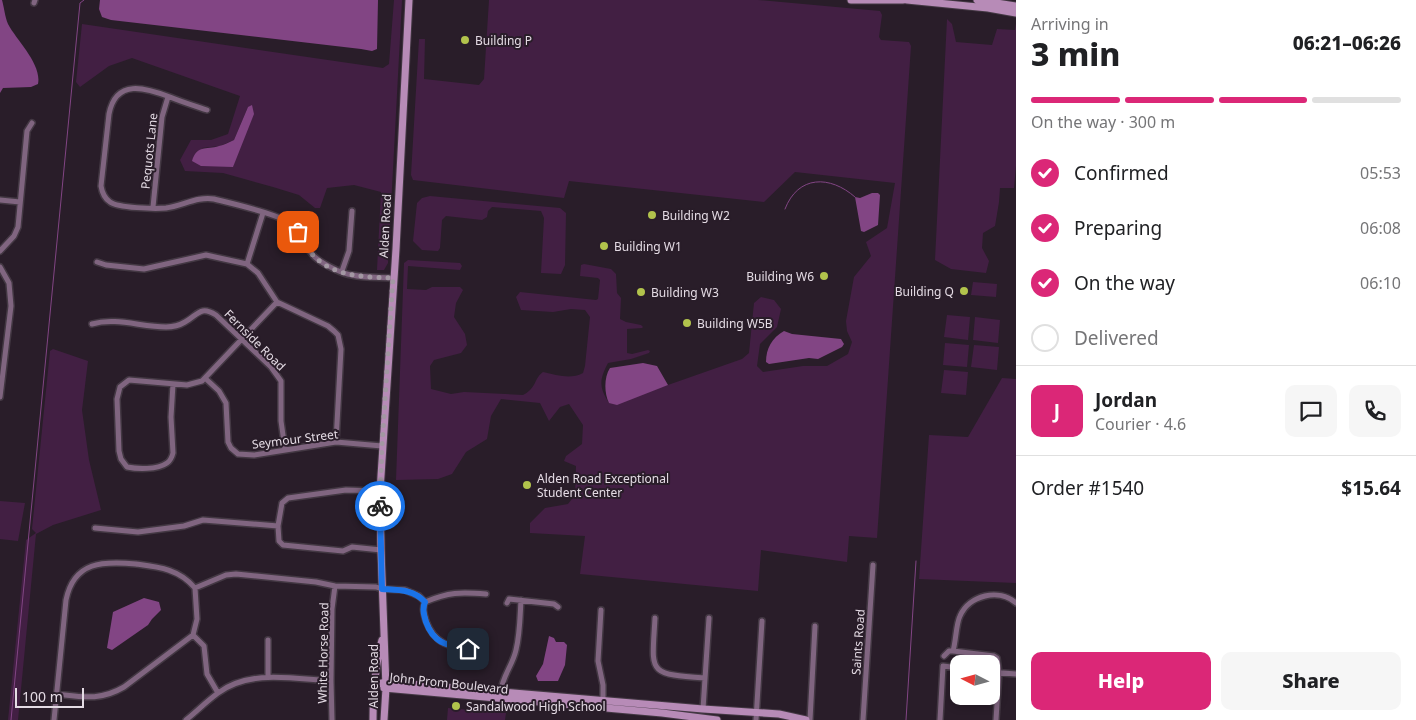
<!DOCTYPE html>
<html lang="en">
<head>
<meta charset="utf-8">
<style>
	:root { --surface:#fff; --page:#f6f6f6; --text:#202124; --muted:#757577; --line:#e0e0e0; --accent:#db2777 }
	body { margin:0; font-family:"Noto Sans",sans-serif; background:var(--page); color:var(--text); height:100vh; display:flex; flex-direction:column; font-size:19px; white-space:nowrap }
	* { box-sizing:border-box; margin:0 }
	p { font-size:16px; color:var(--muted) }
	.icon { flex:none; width:28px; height:28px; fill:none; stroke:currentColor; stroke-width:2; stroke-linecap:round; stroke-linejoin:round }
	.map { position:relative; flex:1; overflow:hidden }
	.drawer { display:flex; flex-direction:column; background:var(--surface); width:400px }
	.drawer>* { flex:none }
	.needle { width:32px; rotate:276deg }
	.controls { position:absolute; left:950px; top:655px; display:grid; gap:10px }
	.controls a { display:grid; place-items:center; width:50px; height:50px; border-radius:10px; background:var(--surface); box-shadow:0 2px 8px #0003; font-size:25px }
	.scale { position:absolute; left:15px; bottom:12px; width:69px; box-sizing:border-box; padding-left:5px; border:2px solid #e4dbe4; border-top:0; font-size:14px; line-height:18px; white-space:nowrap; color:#e4dbe4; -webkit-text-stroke:4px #291d29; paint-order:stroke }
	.pin { position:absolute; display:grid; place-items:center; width:42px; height:42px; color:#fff; margin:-21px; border-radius:10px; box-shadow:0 2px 8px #0006 }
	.courier { position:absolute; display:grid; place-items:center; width:50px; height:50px; margin:-25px; border:4px solid #1a73e8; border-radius:50%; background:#fff; color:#222; box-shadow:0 1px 6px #0007 }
	.headline em { font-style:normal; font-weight:800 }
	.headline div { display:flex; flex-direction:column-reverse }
	.headline { display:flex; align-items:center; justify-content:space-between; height:85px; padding:0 15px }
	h1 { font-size:32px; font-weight:800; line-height:38px }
	.bar { display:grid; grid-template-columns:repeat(4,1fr); gap:8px 5px; align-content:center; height:60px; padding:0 15px }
	.bar i { height:6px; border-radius:4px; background:var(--line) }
	.bar .selected { background:var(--accent) }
	.bar p { grid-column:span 4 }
	.line { display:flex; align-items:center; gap:12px; padding:0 15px; border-top:1px solid var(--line) }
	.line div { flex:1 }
	.round { display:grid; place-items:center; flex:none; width:52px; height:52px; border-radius:10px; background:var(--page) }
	ol { padding:0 15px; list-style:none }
	li { display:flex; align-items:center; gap:15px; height:55px }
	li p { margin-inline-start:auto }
	li .icon { padding:5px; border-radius:50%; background:var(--accent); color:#fff; stroke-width:4 }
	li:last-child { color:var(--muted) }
	li i { width:28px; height:28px; border:2px solid var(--line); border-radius:50% }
	.primary-button { display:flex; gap:10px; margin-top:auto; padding:10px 15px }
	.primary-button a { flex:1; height:58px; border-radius:10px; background:var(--accent); color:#fff; font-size:20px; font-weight:800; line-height:58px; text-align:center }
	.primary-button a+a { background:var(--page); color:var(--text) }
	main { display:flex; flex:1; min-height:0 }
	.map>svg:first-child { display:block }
	.green { fill:#421f43; fill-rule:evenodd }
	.water { fill:#824584 }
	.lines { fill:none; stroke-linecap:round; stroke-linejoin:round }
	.stream { stroke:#824584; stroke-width:1 }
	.street-casing { stroke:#433843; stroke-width:8 }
	.secondary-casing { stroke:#433843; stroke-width:9 }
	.street { stroke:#806580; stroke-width:5 }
	.secondary { stroke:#b78bb7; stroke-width:7 }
	.done { stroke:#a398a3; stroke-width:5; stroke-dasharray:0 9 }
	.route { stroke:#1a73e8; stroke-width:6 }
	.poi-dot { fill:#b2c34c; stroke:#291d29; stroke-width:2 }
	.labels { text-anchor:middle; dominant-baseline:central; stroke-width:4; stroke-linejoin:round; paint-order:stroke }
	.poi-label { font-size:12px; fill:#e4dbe4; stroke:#291d29; text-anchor:start }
	.street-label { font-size:12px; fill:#e4dbe4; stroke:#291d29 }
</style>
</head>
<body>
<main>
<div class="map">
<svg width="1016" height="720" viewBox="0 0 1016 720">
	<rect width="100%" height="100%" fill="#291d29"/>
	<path class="green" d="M394 0H402L388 263 384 270H377L381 192 354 185 327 188 320 208H315L299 195 273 187 223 173 185 171 180 160 191 140H211L228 134 240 96 132 58 109 66 80 87 76 82 82 24 383 68 389 64ZM248 107 233 167 202 148 220 146 234 140Z
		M489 0H758L880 11 882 15 879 37 881 40 909 42 911 46 877 538 849 536 847 562 761 550 758 591 580 574 585 536 530 533V523L545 508 568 504 575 495 576 466 564 461 566 456 582 444 583 425 569 404 560 407 549 421 540 403 501 399 491 416 487 439 466 452 452 474 438 479 396 480 404 263 408 260 460 263 462 266 460 270 408 266 407 289 426 290 432 287H460L463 290 456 303 454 317 465 334 467 345 461 353 434 360 430 366 431 389 451 394 464 392 523 395C537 388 534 378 543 372 557 375 570 380 583 373L585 366 590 317 585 310 571 309 553 312 521 310 516 297 520 292 596 300 598 299 600 280 598 278 580 276 581 265 584 264 611 269 616 274 617 293 621 298 620 319 626 322 641 325 643 327 642 328 627 329V353L632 354 648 350 650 351 649 353 631 359 608 363C599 380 599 387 609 403L668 385 742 359 749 353 754 303 761 297 774 300 781 309 777 327 760 344 757 366 763 372 803 366H827L848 354 852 342 847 331 846 321 854 277 871 256 866 242 887 228 895 183 795 172 764 202 569 181 564 198 413 180 411 175 419 39H425L424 79 479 85 484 79Z
		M947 19 952 24 956 42 992 45 997 29 1015 30 1016 23V166L1014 188H1000L999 202 995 226 983 233 982 248 989 261 986 273 951 269 935 260Z
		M430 196 560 208 566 213 565 265 561 274 541 273 544 218 541 211 492 207 488 211 487 217 482 220 446 216 442 220 440 248 438 251 422 250 413 241 417 203 422 198Z
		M973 282 997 284 996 297 971 295Z
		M947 315 970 317 968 340 944 337Z
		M975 317 1000 320 998 343 973 340Z
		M945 343 969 345 967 367 943 365Z
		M974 345 999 347 997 370 971 367Z
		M53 349 88 361 82 410 89 460 101 510 53 525 36 534 18 720H8L26 540 36 533 32 529 50 351Z
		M944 370 968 372 966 395 941 393Z
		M1002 378 1016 379V583L919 579 929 435 968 437Z
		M0 501 25 503 18 541 0 539Z
		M448 708 506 713 505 720H447Z"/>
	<path class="water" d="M0 0H2C4 7 5 17 8 24 17 41 42 64 38 84L31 87 3 88 0 93Z
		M100 0H378L377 49 372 51 361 49 111 20 102 17 99 9Z
		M252 105 254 114 233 167 201 166 192 161C197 145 205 150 219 146 224 145 229 142 234 140L248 107Z
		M872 193H878L880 195 878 225 864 232 861 231 855 197 860 198Z
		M784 331 792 334 841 339 844 344 842 347 818 359 809 358 769 364 766 362C766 348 772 338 784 331Z
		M643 363 657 366 668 385 617 405 609 403C604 393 604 377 610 368Z
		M144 598 159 602 161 610 152 619 148 625 112 650 107 648 113 612Z
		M549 636 554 638 556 642H564L567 645 565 665 558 681H538L536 676 543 664Z"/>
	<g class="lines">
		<path class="stream" d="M785 209C798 175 830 175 855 197
			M11 720 76 44 80 3 84 0
			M906 720 916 561"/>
		<defs>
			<path id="street" d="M34 3 35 0
				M207 110C195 106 182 102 170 97 146 88 116 78 109 114L101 186C102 192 104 198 110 202 118 208 155 209 166 208 182 206 198 196 214 199 230 203 274 213 286 221 299 230 303 243 312 254 318 262 342 274 352 275 365 278 380 277 393 278
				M0 200 20 202
				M153 207 162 117 168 97
				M0 251 14 236 18 227 27 131 32 123
				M97 262 106 265 144 269 206 255 247 264 258 273 277 302 328 326 334 331 338 335 341 349 336 442
				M247 264 263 213
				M0 267 9 283 11 306 0 397
				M342 271 349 251 352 211
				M92 324C116 317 141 327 166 327 172 327 180 325 185 322 198 315 200 305 216 315L271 367 281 381V421L285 449
				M206 379 219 391 226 403 228 442 231 448 238 454 254 455 336 442 382 446
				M173 384 171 417 173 453C172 457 170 461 167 463 157 470 137 469 127 467L121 459 119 451 117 399 120 387 129 380 187 385 202 381 277 302
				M380 491 346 490 288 498 282 503 278 526 279 541 283 545 343 551 352 547 381 550
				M95 528 138 532 184 526 203 520 278 526
				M195 588 226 575 236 574 316 582 335 586 376 587 382 589 405 590 419 596 425 602
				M425 602C422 609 424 614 426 621 436 649 457 647 482 651
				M425 602C449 592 460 592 486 594
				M507 603 509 599 554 604 558 607
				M601 610 598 661 603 685V703
				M655 618C652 673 646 674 705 678
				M193 635 204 646 207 674 218 693
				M953 651C956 641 956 624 960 616 969 595 999 588 1016 603
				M944 656 949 651H953L994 656 997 658 999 672 996 720
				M991 672 1016 674
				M268 677V640
				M500 694C503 674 512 667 516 650 520 634 520 616 521 600
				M703 709 709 618
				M54 720 66 600C74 561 103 561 136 564 159 567 179 569 195 588L197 619 193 635 124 687C100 701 83 697 57 694
				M186 720C197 711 207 701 218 693 250 669 294 679 331 681
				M332 720 331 681 332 609 335 586
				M756 720 762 621
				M810 720 815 626
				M863 720 873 565
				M940 720 943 666 959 668"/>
			<path id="secondary" d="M851 0H903
				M907 0 988 8 1016 13
				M977 0 1016 6
				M374 685 386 682 703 709 779 714 806 720
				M384 688 662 713 717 720
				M373 720C373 693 375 666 382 640
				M384 720 386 688 381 550 380 491 396 249 409 0"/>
		</defs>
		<use href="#street" class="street-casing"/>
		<use href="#secondary" class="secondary-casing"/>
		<use href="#street" class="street"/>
		<use href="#secondary" class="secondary"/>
	</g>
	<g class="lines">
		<path class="done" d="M298 232C303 239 307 249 313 255 333 277 366 277 393 278L382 446 380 506"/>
		<path class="route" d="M380 506 382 589C398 590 413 589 425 602 422 609 424 615 426 622 434 644 447 645 468 649"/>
	</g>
	<g class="poi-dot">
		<circle cx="465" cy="40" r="5"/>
		<circle cx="652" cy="215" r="5"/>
		<circle cx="604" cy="246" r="5"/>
		<circle cx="824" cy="276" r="5"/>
		<circle cx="964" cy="291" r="5"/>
		<circle cx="641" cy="292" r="5"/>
		<circle cx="687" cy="323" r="5"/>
		<circle cx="527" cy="485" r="5"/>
		<circle cx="456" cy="706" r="5"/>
	</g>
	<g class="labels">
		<g class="poi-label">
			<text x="475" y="40">Building P</text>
			<text x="662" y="215">Building W2</text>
			<text x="614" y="246">Building W1</text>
			<text x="814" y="276" text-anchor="end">Building W6</text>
			<text x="954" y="291" text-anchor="end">Building Q</text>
			<text x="651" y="292">Building W3</text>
			<text x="697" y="323">Building W5B</text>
			<text x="537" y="478">Alden Road Exceptional<tspan x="537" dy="14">Student Center</tspan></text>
			<text x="466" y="706">Sandalwood High School</text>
		</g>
		<g class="street-label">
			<text transform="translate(149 151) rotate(-84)">Pequots Lane</text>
			<text transform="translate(385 226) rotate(-87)">Alden Road</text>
			<text transform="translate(255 340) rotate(45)">Fernside Road</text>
			<text transform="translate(295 439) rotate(-7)">Seymour Street</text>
			<text transform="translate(858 642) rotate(-86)">Saints Road</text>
			<text transform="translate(323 653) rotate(-89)">White Horse Road</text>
			<text transform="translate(373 676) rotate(-90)">Alden Road</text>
			<text transform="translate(449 683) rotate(6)">John Prom Boulevard</text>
		</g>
	</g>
</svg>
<div class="controls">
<a><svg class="needle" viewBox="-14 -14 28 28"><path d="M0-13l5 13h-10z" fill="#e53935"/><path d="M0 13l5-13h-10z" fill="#757577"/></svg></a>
</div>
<div class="scale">100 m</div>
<div class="pin" style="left:298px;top:232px;background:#ea580c"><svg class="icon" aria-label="bag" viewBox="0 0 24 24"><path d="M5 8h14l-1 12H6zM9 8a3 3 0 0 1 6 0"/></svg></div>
<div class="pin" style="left:468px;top:649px;background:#1f2937"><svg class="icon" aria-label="home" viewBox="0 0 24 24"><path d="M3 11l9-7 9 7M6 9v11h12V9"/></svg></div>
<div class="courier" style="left:380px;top:506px"><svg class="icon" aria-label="bike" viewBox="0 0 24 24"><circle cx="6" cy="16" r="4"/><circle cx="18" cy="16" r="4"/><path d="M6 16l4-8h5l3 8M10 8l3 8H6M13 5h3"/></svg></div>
</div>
<section class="drawer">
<div class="headline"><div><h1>3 min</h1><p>Arriving in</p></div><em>06:21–06:26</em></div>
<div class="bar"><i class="selected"></i><i class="selected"></i><i class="selected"></i><i></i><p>On the way · 300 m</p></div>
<ol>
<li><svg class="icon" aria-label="check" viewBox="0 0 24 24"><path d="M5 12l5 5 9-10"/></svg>Confirmed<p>05:53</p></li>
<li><svg class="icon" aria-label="check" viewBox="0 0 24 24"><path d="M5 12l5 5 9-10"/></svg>Preparing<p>06:08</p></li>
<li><svg class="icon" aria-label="check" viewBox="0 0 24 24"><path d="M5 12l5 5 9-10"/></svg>On the way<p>06:10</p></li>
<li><i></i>Delivered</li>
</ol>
<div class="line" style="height:90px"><b class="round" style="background:var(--accent);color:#fff">J</b><div><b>Jordan</b><p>Courier · 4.6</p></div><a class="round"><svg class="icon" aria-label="chat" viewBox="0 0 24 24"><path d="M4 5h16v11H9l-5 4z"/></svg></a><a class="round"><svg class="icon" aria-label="phone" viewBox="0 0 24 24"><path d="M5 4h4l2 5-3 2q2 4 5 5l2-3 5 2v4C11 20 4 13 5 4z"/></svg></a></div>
<div class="line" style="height:65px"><div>Order #1540</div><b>$15.64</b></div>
<div class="primary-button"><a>Help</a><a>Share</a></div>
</section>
</main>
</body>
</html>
